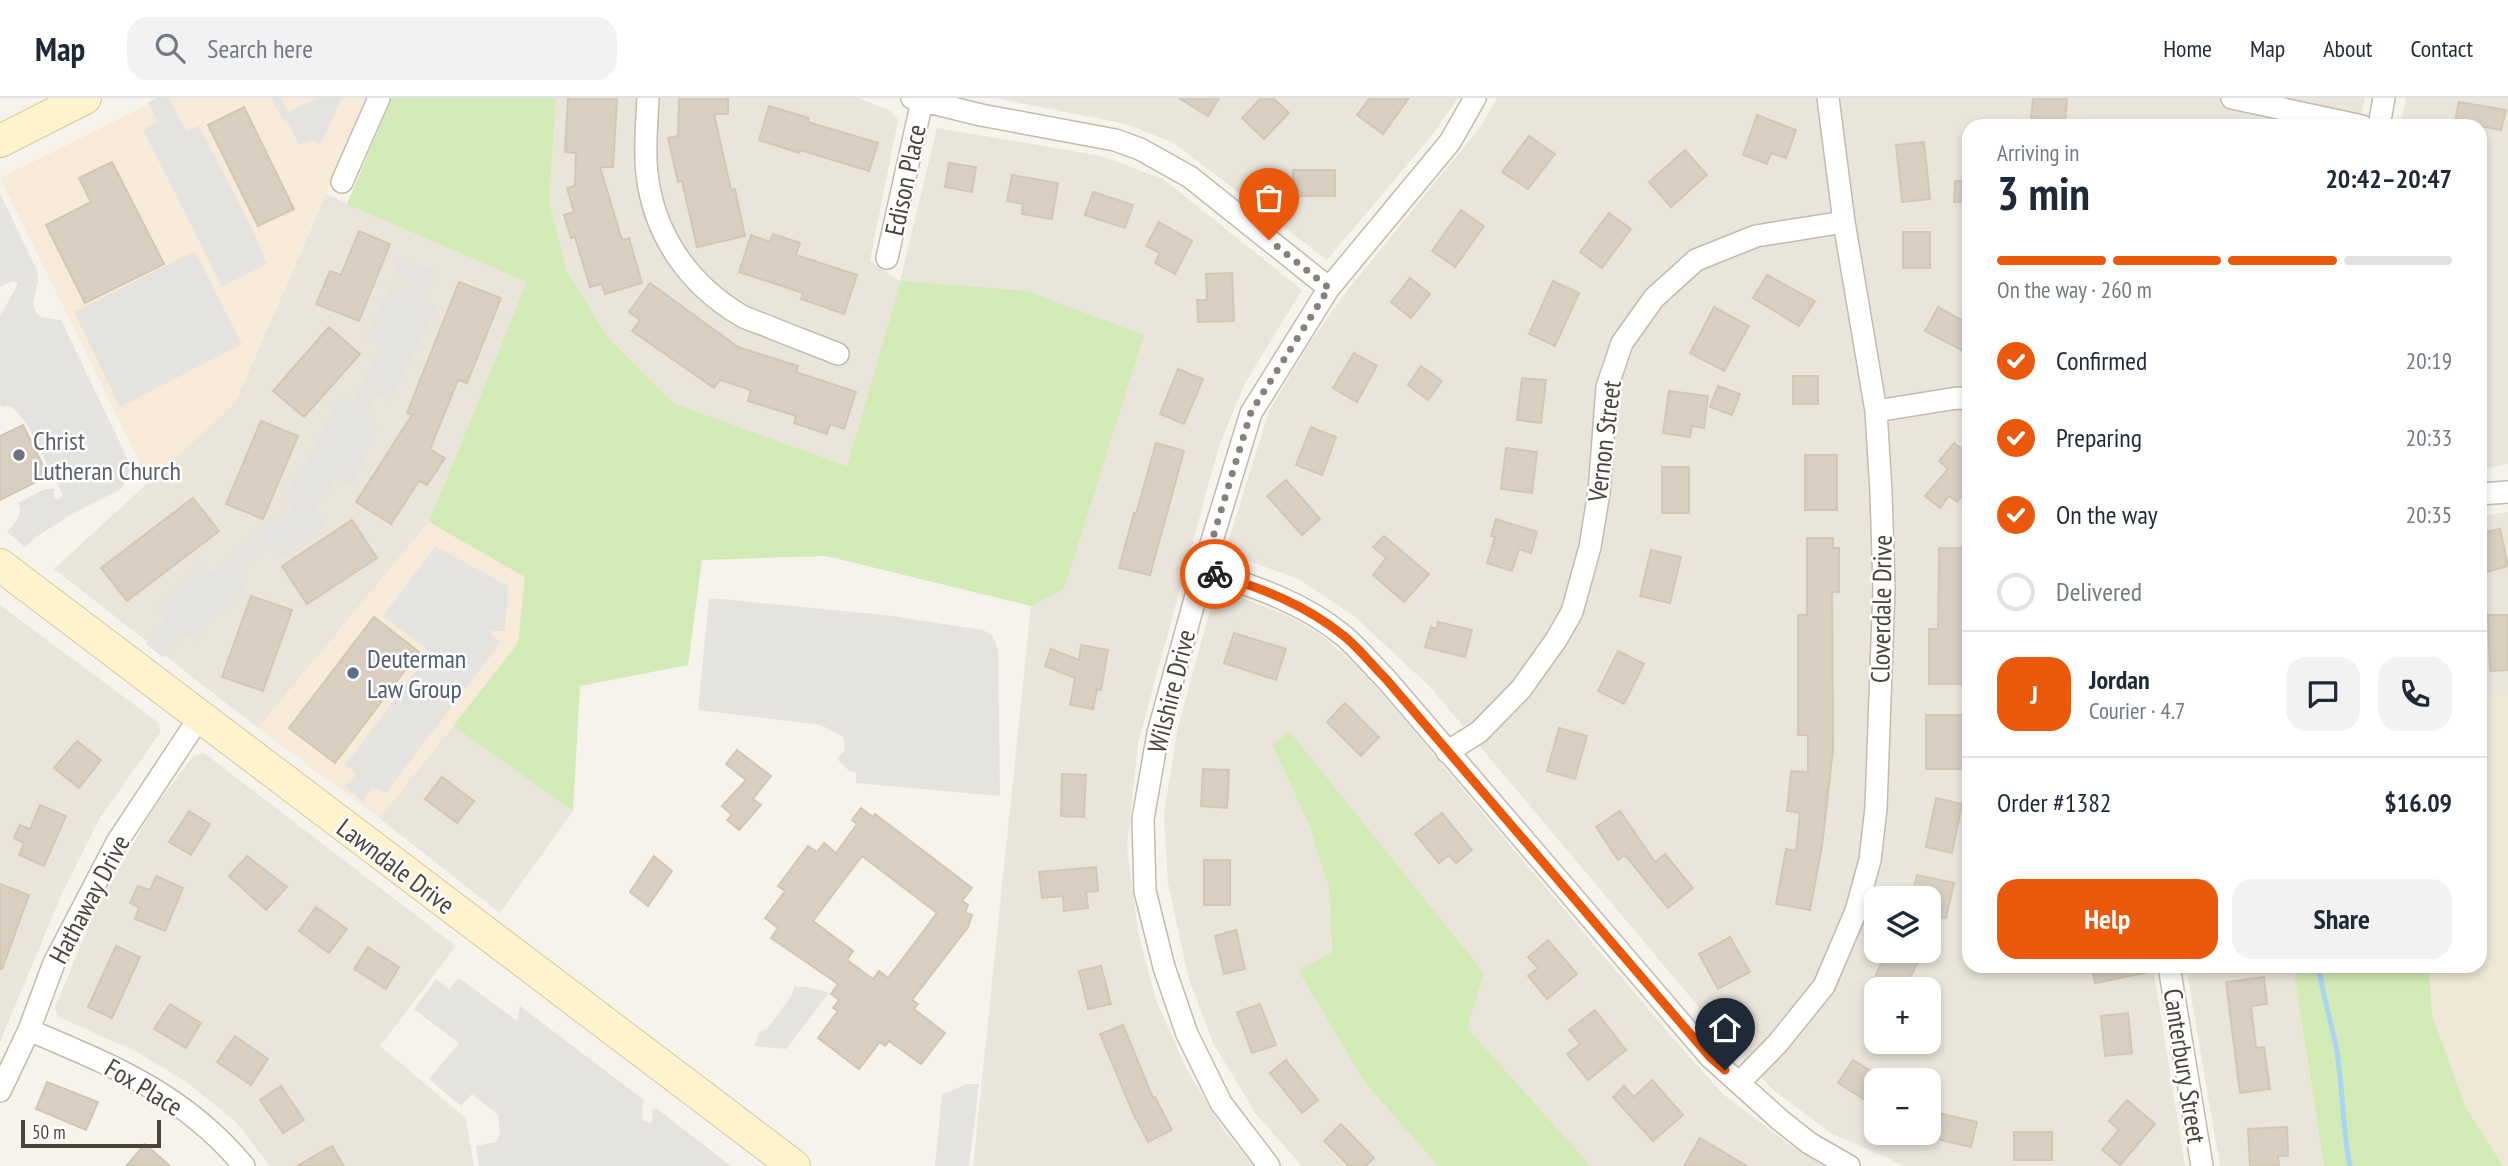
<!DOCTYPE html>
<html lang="en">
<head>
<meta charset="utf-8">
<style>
	:root { --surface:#fff; --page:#f2f2f3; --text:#1f2937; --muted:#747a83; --line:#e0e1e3; --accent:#ea580c }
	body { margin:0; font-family:"PT Sans Narrow",sans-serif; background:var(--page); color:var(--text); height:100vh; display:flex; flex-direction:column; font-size:26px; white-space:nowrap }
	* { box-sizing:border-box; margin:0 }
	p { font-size:23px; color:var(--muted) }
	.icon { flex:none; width:38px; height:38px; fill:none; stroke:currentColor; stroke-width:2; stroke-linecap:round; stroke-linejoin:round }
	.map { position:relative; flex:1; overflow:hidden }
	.panel { position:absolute; left:1962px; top:21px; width:525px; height:854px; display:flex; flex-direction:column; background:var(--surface); border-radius:21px; box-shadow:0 4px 10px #0003 }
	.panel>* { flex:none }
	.fabs { position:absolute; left:1864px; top:788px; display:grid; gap:14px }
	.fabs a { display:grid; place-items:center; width:77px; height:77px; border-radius:14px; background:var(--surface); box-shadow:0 4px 10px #0003; font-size:35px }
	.scale { position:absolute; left:21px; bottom:18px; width:140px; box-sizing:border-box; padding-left:7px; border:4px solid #4b4439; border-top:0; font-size:19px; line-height:24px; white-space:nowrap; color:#4b4439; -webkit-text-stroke:5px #fff; paint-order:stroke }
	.pin { position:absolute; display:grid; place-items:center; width:60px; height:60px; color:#fff; margin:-72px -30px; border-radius:50% 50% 50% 0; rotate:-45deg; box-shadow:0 0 7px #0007 }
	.pin .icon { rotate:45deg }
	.courier { position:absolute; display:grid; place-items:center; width:70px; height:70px; margin:-35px; border:5px solid #ea580c; border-radius:50%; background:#fff; color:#222; box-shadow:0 2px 9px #0007 }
	.headline em { font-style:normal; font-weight:700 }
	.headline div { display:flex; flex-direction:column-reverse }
	.headline { display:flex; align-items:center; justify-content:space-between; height:119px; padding:0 35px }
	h1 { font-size:46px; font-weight:700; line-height:52px }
	.bar { display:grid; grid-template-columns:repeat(4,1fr); gap:10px 7px; align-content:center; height:84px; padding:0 35px }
	.bar i { height:9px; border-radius:5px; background:var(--line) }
	.bar .on { background:var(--accent) }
	.bar p { grid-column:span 4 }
	.line { display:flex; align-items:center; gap:18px; padding:0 35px; border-top:2px solid var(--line) }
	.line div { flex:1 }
	.round { display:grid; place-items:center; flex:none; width:74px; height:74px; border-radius:21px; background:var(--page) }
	ol { padding:0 35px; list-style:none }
	li { display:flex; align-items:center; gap:21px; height:77px }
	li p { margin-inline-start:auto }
	li .icon { padding:7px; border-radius:50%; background:var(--accent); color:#fff; stroke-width:4 }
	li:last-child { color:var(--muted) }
	li i { width:38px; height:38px; border:4px solid var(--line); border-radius:50% }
	.button { display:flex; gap:14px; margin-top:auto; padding:14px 35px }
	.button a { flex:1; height:80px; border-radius:21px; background:var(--accent); color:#fff; font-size:28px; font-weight:700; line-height:80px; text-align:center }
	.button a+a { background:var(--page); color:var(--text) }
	header { display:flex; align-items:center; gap:42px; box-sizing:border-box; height:98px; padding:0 35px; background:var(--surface); border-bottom:2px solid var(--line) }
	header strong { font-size:33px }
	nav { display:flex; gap:38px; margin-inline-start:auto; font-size:24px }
	.search { width:490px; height:63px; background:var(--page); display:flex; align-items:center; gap:18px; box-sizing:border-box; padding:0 24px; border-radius:21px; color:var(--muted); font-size:26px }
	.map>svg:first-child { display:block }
	.residential { fill:#eae5da; fill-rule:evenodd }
	.commercial { fill:#f7ead8 }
	.education { fill:#efe8d6 }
	.green { fill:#d2eab5 }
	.parking { fill:#e5e3e0 }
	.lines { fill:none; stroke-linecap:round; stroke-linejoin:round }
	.stream { stroke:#a9d4f2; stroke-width:5 }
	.building { fill:#d8cfc1; stroke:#d3c7b4; stroke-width:2; fill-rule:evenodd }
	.street-casing { stroke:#c2bbae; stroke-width:24 }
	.secondary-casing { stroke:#d6c79b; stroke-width:34 }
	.street { stroke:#fff; stroke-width:21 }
	.secondary { stroke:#fff3cd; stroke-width:32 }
	.done { stroke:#878178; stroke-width:7; stroke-dasharray:0 12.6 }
	.route { stroke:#ea580c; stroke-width:9 }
	.worship-dot { fill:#6b7280; stroke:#fff; stroke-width:2.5 }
	.service-dot { fill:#5c6f8a; stroke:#fff; stroke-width:2.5 }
	.labels { text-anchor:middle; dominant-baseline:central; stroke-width:5; stroke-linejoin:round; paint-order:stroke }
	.street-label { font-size:26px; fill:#4b4439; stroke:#fff }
	.worship-label { font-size:26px; fill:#5b616d; stroke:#fff; text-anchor:start }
	.service-label { font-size:26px; fill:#4e5e75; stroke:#fff; text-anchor:start }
</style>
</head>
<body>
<header>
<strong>Map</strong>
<div class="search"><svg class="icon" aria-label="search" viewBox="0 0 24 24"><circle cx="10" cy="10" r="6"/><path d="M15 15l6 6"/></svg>Search here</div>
<nav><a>Home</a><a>Map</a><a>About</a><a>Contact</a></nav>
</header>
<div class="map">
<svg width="2508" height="1068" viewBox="0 0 2508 1068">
	<rect width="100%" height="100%" fill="#f6f3ec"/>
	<path class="residential" d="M556 0H858L891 13 898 22 870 163 900 183 937 30 1102 58 1163 81 1302 192 1245 285 1219 348 1138 645 1127 750 1138 833 1156 902 1186 970 1222 1030 1254 1068H973L1031 508 1064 491 901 184 847 368 673 305 607 238 567 173 549 104Z
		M995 0H1458L1432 37 1327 162 1174 45 1126 26Z
		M1497 0H2365L2359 28H1969V868H2153L2185 1068H1905L1831 1035 1773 992 1733 950 1431 590 1353 517 1298 481 1225 454 1269 313 1307 249 1346 194 1481 28ZM1876 800H1928V852H1876ZM1876 891H1928V943H1876ZM1876 982H1928V1034H1876Z
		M2406 0H2508V366L2480 371V28H2400Z
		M326 96 528 184 429 424 258 630 54 471 235 305Z
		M2508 414V598H2480V418Z
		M1216 490 1291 519 1322 538 1363 573 1671 938 1723 996 1787 1045 1826 1068H1591L1467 930 1309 726 1329 791 1332 856 1298 872 1365 985 1438 1068H1302L1256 1016 1213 945 1188 878 1168 785 1164 716 1177 633Z
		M0 507 159 625 160 635 100 720 63 793 0 944Z
		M453 628 573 713 500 815 379 720Z
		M204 655 456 848 380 948 466 1020 474 1068H270L237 1025 188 985 135 953 58 919 55 910 93 817 153 711 194 657Z
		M2186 868H2293L2324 1068H2220Z"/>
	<path class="commercial" d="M162 0H367L235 305 149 383 0 80Z
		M429 424 525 478 519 545 379 720 258 630Z"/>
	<path class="education" d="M2480 598H2508V1068H2503L2465 1008 2432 916 2429 868H2480Z"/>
	<path class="green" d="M392 0H556L549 104 567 173 607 238 673 305 847 368 901 183 1027 193 1144 237 1064 491 1031 508 826 458 702 462 688 567 580 588 573 713 453 628 518 545 525 479 429 424 527 184 347 106Z
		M1290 634 1484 875 1467 930 1591 1068H1438L1365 985 1298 872 1332 855 1329 791 1309 726 1272 646Z
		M2293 868H2429L2432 916 2465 1008 2503 1068H2324Z"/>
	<path class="parking" d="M158 0H169L186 33 199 28 253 132 267 166 222 189 143 32 158 24 148 4Z
		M271 0H281L288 14 317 0H342L321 46 310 42 299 47 289 26 283 21Z
		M0 96 38 174V183L33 205 36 215 41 219 61 222 132 370 121 391 72 416 36 439 25 449 7 434 18 421 20 411 18 405 45 391H54V400L58 402 63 397 26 325 14 311 9 308 2 309 0 306V218L17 188V184L12 183 0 189Z
		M195 153 242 246 120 309 74 214Z
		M400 158 422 169H434V186L427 187 423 197 425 202 436 208 391 303 379 297 374 299 366 317 368 321 379 328 351 387 339 381 334 382 316 409 327 427 282 459 275 450 270 449 239 474V478L247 490 207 527 195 543 188 537H183L164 560 145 545 164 523 163 518 154 510 200 464 209 473H214L270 425 292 411 291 406 284 396 307 363 339 298 352 303 356 301 378 250 377 246 365 240 392 187 402 192 408 190V184L405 179 393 173Z
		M435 448 508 488 505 533H491V536L501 544 386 695 373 689 366 696 364 705 344 688 355 678 354 673 345 667 430 554 383 518Z
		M709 500 885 517 983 532 992 537 998 551 1000 698 856 685V674L849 673 837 661 845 652 843 639 821 627 698 612Z
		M459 880 517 923 520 908 644 1002 642 1012 643 1022 649 1025 653 1024 652 1012 656 1010 731 1068H479L476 1048 496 1044 500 1037 498 1017 472 996 461 1008 429 981 459 945 414 911 436 881 449 891Z
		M794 888 807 889 829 895 786 951 754 948 760 934 767 931 792 897Z
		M967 986H979L969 1068H935L942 997Z"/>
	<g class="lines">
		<path class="stream" d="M2318 868C2323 895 2330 921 2336 948 2343 988 2342 1028 2350 1068"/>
	</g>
	<path class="building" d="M568 0H617L613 69H600L622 142 629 140 642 185 605 196 602 186 590 189 575 139 571 140 564 117 574 114 567 90 575 88 576 55 565 54Z
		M679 0H728V16H714L731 92 735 91 745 138 697 149 682 83 678 84 668 40 678 38Z
		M1179 0H1219L1208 18Z
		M1261 0H1273L1289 15 1264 41 1242 20Z
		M1370 0H1409L1383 36 1357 17Z
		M2033 0H2067L2065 24 2031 21Z
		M2459 4 2506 12 2501 32 2480 28H2454Z
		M769 8 809 20 808 24 878 45 869 73 800 52 799 55 759 42Z
		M244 9 294 111 258 128 208 27Z
		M1757 17 1796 32 1786 60 1771 55 1767 66 1743 57Z
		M1529 38 1555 56 1528 91 1502 74Z
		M1924 44 1930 101 1902 104 1896 47Z
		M1685 52 1707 77 1671 109 1649 84Z
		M112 64 164 166 85 205 46 127 91 104 79 80Z
		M949 65 976 69 972 94 945 89Z
		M1293 72H1335V98H1293Z
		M1012 77 1058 85 1052 121 1022 116 1023 106 1007 103Z
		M1955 83H1969V104H1954Z
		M1093 94 1133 107 1125 130 1085 117Z
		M1461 112 1484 128 1455 169 1432 153Z
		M1609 115 1631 131 1602 170 1580 154Z
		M1159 124 1192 143 1175 176 1155 165 1160 155 1146 148Z
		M359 133 390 146 359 223 316 206 330 173 341 177Z
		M1903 134H1930V170H1903Z
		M773 136 800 145 796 157 857 177 844 216 801 201 803 195 739 174 751 137 770 144Z
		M1232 175 1234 223 1198 224 1197 202H1207L1206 176Z
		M1767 177 1815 203 1799 228 1753 200Z
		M1410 180 1430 196 1411 220 1391 204Z
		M1553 183 1579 195 1555 248 1529 236Z
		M459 184 501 200 467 285 458 282 430 351 445 360 427 387 419 383 391 426 356 404 412 317 407 315Z
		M650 185 738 249 798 268 796 274 856 294 844 331 830 326 827 336 794 325 796 318 748 303 751 292 720 282 714 290 632 233 640 222 629 214Z
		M1714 209 1749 228 1724 273 1690 255Z
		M1938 209 1969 226V256L1925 233Z
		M329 229 360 256 304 319 273 293Z
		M1354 255 1377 268 1357 304 1333 290Z
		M1421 268 1442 283 1428 302 1408 287Z
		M1178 271 1203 281 1184 326 1160 316Z
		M1793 278H1818V306H1793Z
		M1522 280 1546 282 1541 325 1517 322Z
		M1718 288 1740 296 1732 317 1710 309Z
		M1669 293 1708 298 1704 330 1692 328 1690 339 1663 335Z
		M261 323 298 338 263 421 226 406Z
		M23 327 48 378 0 402V338Z
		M1311 329 1336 339 1322 377 1296 367Z
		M1156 345 1184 353 1150 477 1119 470 1134 415 1136 416Z
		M1954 345 1969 356V390L1957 404 1949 398 1940 410 1925 398 1948 371 1939 363Z
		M1506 350 1537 354 1532 395 1501 391Z
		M1805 357H1837V412H1805Z
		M1662 369H1689V415H1662Z
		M1286 382 1320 421 1302 437 1267 398Z
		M193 400 219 433 127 503 101 470Z
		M1496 421 1537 434 1531 455 1519 451 1512 473 1487 465 1495 439 1491 438Z
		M352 422 377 460 307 506 282 468Z
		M2500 431 2508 468 2480 476V435Z
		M1384 438 1429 476 1404 504 1373 477 1386 460 1373 449Z
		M1807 440H1833V450H1839V494H1832L1833 652 1822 748 1810 812 1776 806 1786 751 1796 753 1800 715 1787 713 1791 673 1808 674V637H1798V517H1807Z
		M1939 450H1969V490H1966V505H1963V586H1929V531H1938Z
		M1651 452 1681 459 1670 505 1640 498Z
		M251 498 292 512 263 593 222 579Z
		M2488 517H2508V572L2490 573Z
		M374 519 419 554 335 665 289 630Z
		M1438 524 1472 532 1465 559 1425 549 1431 529 1437 531Z
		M1234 535 1286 551 1276 582 1224 565Z
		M1081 547 1108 552 1101 592 1097 591 1093 611 1070 607 1075 580 1045 568 1051 551 1079 562Z
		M1618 553 1644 566 1624 606 1598 593Z
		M1345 605 1379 639 1361 658 1327 624Z
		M1926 617H1963V671H1926Z
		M1559 630 1587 638 1575 681 1547 673Z
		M77 643 101 662 79 690 54 670Z
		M737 652 771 678 753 701 761 707 739 732 727 722 732 717 722 708 746 682 726 666Z
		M1203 671 1229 672 1227 710 1201 708Z
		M1062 676 1086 677 1084 719 1061 718Z
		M442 679 474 703 457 725 425 701Z
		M1936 700 1962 706 1952 755 1926 749Z
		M40 707 66 718 44 768 19 757 24 745 14 740 20 727 30 731Z
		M861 710 873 719 875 716 972 790 962 803 968 807 965 815 972 817 968 829 912 902 918 906 914 911 945 935 921 966 889 943 885 948 880 944 859 971 818 940 838 913 833 910 839 902 831 896 838 886 771 840 778 830 765 820 785 793 778 788 808 748 817 754 824 745 836 755 857 726 852 722ZM862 758 937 815 888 880 879 873 873 881 847 862 853 853 813 823Z
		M189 713 210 726 191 757 169 744Z
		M1620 713 1655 764 1665 756 1693 790 1668 810 1625 757 1618 762 1596 729Z
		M1442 715 1472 752 1456 765 1449 757 1439 765 1415 736Z
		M247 758 287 789 266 812 229 778Z
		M654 758 672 773 648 808 630 794Z
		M1204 762H1230V807H1204Z
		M1096 769 1098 793 1086 794 1088 810 1064 813 1063 798 1042 800 1039 774Z
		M1917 777 1954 785 1946 820 1928 816V800H1911Z
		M156 778 183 790 165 833 135 821 139 809 130 805 138 788 150 792Z
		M0 786 29 797 2 871H0Z
		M316 809 347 831 329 855 299 833Z
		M1236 832 1245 871 1224 876 1215 838Z
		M1730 839 1750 874 1718 891 1699 856Z
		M1548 842 1577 876 1547 901 1528 878 1538 870 1528 859Z
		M116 848 140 859 112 920 88 909Z
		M368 849 399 869 386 891 354 871Z
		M1888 852H1900L1919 861 1905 891H1869Z
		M1101 868 1111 906 1088 911 1079 873Z
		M2092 868H2145V875L2095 885Z
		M2264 879 2267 906 2251 908 2256 950 2264 949 2270 991 2240 995 2226 884Z
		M170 906 201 925 186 950 154 931Z
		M1260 906 1276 947 1252 955 1237 914Z
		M1595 912 1626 952 1588 982 1567 956 1580 946 1569 932Z
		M2128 915 2132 955 2105 958 2101 918Z
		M1123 927 1153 1000 1155 999 1172 1032 1148 1044 1133 1015 1100 936Z
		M235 938 268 961 251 987 217 964Z
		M1286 962 1318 1002 1302 1015 1270 975Z
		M1853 962 1876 976V1009L1838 985Z
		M1652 982 1683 1017 1653 1043 1613 999 1624 988 1634 999Z
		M47 984 98 1004 86 1032 36 1011Z
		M281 988 304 1022 283 1035 260 1002Z
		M2127 1002 2155 1026 2120 1067 2102 1052 2119 1032 2109 1023Z
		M1930 1013 1977 1024 1971 1049 1928 1039Z
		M1341 1026 1374 1060 1366 1068H1349L1324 1043Z
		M2287 1029 2288 1058H2278L2279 1068H2250L2248 1031Z
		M2014 1034H2052V1062H2014Z
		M1700 1040 1747 1068H1684Z
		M145 1046 170 1068H126Z
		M332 1048 344 1068H297Z"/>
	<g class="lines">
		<defs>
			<path id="street" d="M648 0C647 25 644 51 647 76 654 137 689 187 742 218 752 223 763 226 772 230 794 239 816 247 838 256
				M912 0 981 17 1115 42 1140 51 1190 79 1329 190
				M2232 0 2362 28
				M2379 28 2384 0
				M342 84 379 0
				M887 160 922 3
				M1876 313 1957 300 1969 301
				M2480 396 2508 394
				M1203 472C1253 488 1303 504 1344 538 1359 551 1372 567 1386 581L1710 959 1780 1022 1809 1045 1849 1068
				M1447 654 1479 634 1521 591 1556 542 1572 514 1590 449 1599 394 1607 289 1622 245 1654 200 1696 162 1756 138 1844 124
				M2169 868 2202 1068
				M29 932C113 968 183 995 244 1068
				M1739 985 1778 945 1824 888 1856 813 1870 762 1876 710 1884 490 1881 394 1876 313 1844 124 1828 0
				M0 993 29 932 54 865 117 744 199 620
				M1269 1068 1221 1005 1187 936 1164 869 1145 793 1143 721 1158 635 1203 472 1251 315 1329 190 1450 44 1475 0"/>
			<path id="secondary" d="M0 43 85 0
				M0 467 794 1068"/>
		</defs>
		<use href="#street" class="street-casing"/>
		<use href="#secondary" class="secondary-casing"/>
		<use href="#street" class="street"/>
		<use href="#secondary" class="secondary"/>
	</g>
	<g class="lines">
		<path class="done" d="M1215 476 1203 472 1251 314 1329 190 1269 142"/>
		<path class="route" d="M1215 476C1262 490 1306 507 1344 538 1359 550 1372 567 1386 581L1710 959 1725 972"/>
	</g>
	<circle class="worship-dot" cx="19" cy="357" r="7"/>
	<circle class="service-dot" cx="353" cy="575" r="7"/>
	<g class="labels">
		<g class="street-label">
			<text transform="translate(905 82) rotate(-78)">Edison Place</text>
			<text transform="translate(1604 343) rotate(-83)">Vernon Street</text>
			<text transform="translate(1881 511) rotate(-89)">Cloverdale Drive</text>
			<text transform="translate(1171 593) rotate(-76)">Wilshire Drive</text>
			<text transform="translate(396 768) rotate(37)">Lawndale Drive</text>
			<text transform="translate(89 801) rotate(-62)">Hathaway Drive</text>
			<text transform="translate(2185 968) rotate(81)">Canterbury Street</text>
			<text transform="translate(144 989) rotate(31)">Fox Place</text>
		</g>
		<g class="worship-label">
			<text x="33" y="342">Christ<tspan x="33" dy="30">Lutheran Church</tspan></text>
		</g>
		<g class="service-label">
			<text x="367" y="560">Deuterman<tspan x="367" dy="30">Law Group</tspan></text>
		</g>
	</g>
</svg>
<div class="fabs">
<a><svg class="icon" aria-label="layers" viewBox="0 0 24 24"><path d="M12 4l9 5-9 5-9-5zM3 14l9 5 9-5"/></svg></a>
<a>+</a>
<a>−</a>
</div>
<div class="scale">50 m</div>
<div class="pin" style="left:1269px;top:142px;background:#ea580c"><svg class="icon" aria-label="bag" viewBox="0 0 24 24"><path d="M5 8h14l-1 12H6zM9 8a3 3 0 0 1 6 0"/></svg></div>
<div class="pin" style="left:1725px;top:972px;background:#1f2937"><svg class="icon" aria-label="home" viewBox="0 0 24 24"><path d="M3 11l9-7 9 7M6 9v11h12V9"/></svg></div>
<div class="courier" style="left:1215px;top:476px"><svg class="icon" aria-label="bike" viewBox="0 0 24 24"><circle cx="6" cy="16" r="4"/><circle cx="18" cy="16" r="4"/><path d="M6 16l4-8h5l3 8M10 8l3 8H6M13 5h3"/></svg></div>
<section class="panel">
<div class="headline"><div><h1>3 min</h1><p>Arriving in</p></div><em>20:42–20:47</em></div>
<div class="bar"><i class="on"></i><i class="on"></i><i class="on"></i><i></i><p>On the way · 260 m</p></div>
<ol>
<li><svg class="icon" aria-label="check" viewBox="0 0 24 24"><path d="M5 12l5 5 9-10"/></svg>Confirmed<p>20:19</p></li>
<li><svg class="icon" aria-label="check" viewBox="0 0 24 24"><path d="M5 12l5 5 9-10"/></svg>Preparing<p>20:33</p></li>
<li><svg class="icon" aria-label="check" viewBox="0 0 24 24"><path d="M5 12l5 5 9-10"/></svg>On the way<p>20:35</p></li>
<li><i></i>Delivered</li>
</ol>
<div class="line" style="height:126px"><b class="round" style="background:var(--accent);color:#fff">J</b><div><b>Jordan</b><p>Courier · 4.7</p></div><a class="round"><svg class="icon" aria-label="chat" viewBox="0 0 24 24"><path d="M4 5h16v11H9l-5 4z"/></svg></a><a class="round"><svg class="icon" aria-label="phone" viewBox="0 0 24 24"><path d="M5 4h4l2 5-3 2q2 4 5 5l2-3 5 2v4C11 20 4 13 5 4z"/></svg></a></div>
<div class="line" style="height:91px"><div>Order #1382</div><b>$16.09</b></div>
<div class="button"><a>Help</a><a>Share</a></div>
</section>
</div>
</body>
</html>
